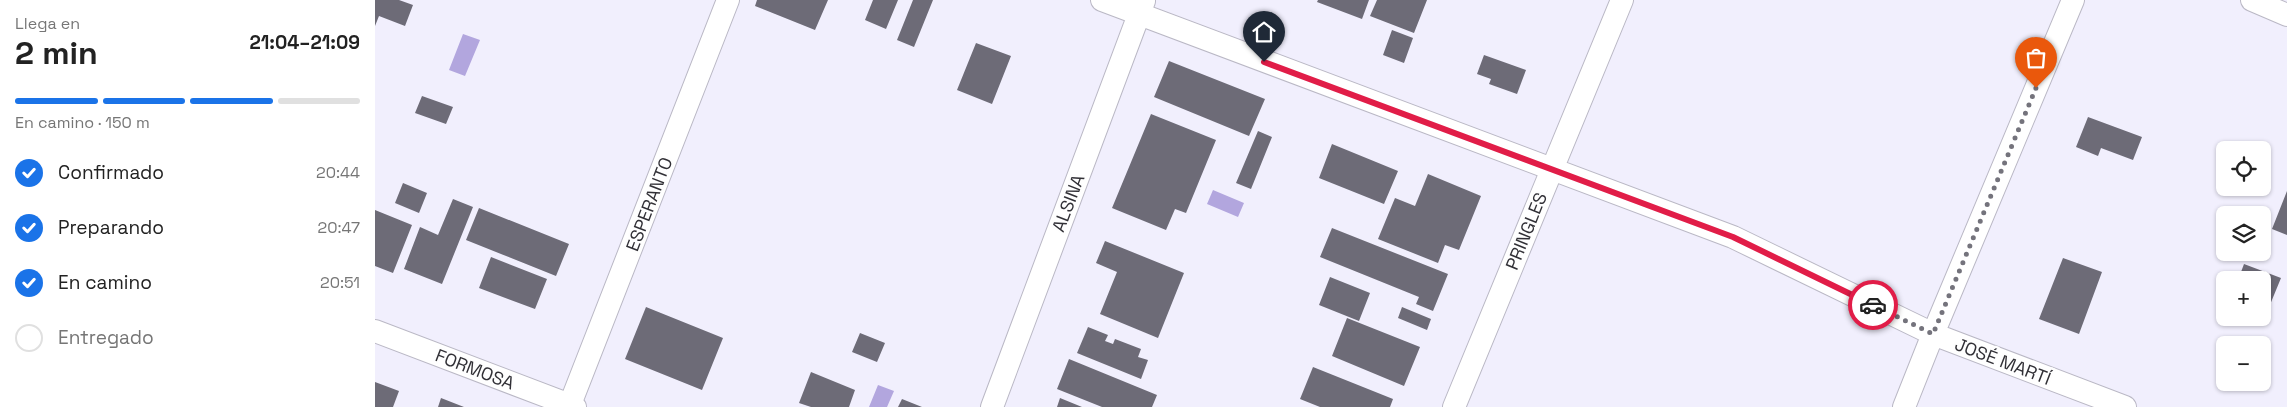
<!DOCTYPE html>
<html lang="es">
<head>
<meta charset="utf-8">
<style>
	:root { --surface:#fff; --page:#f6f6f6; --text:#222; --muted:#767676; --line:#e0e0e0; --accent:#1a73e8 }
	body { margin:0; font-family:"Space Grotesk",sans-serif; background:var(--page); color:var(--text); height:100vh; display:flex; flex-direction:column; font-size:19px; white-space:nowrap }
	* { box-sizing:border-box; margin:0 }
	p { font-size:16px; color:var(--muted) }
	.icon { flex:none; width:28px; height:28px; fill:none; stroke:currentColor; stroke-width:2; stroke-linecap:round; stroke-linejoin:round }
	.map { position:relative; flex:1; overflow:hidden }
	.side { display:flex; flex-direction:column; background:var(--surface); width:375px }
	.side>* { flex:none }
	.fabs { position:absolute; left:1841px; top:141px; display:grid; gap:10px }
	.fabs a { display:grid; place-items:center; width:55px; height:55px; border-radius:8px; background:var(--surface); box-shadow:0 1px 4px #0004; font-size:25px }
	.pin { position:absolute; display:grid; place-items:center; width:42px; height:42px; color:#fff; margin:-51px -21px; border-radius:50% 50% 50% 0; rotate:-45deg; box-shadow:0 0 5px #0007 }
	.pin .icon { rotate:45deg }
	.courier { position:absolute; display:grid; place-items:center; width:50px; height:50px; margin:-25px; border:4px solid #e11d48; border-radius:50%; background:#fff; color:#222; box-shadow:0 1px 6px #0007 }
	.summary em { font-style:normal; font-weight:700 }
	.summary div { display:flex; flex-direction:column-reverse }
	.summary { display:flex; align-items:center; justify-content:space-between; height:85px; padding:0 15px }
	h1 { font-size:32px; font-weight:700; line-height:38px }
	.bar { display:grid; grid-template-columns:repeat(4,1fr); gap:8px 5px; align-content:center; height:60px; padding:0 15px }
	.bar i { height:6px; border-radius:4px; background:var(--line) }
	.bar .active { background:var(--accent) }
	.bar p { grid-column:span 4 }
	ol { padding:0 15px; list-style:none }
	li { display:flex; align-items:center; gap:15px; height:55px }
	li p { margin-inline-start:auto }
	li .icon { padding:5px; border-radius:50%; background:var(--accent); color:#fff; stroke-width:4 }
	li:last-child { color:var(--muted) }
	li i { width:28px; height:28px; border:2px solid var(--line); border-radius:50% }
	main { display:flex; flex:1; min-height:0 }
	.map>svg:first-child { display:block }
	.water { fill:#b2a6de }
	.building { fill:#6d6b77 }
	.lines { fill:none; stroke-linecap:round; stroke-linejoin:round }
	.minor-casing { stroke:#bab8c5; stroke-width:24 }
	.minor { stroke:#fff; stroke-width:22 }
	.done { stroke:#74737c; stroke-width:5; stroke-dasharray:0 9 }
	.route { stroke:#e11d48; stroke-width:6 }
	.labels { text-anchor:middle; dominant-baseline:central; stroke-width:5; stroke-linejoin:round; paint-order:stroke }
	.street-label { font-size:18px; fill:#313036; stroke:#fefefe }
</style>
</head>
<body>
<main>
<section class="side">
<div class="summary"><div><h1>2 min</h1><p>Llega en</p></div><em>21:04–21:09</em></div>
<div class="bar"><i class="active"></i><i class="active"></i><i class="active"></i><i></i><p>En camino · 150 m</p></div>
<ol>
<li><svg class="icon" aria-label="check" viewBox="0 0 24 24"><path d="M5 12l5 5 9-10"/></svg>Confirmado<p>20:44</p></li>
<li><svg class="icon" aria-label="check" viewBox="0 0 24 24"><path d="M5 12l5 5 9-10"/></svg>Preparando<p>20:47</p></li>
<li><svg class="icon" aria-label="check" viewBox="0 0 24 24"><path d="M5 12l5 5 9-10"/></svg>En camino<p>20:51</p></li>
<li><i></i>Entregado</li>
</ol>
</section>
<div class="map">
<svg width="1912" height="407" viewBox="0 0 1912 407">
	<rect width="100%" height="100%" fill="#f1effd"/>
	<path class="water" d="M88 34 105 40 90 76 74 70Z
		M838 190 869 203 863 217 832 204Z
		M503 385 519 391 512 407H494Z"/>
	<path class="building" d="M0 0H24L38 5 30 26 4 16 0 26Z
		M382 0H453L440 30 380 6Z
		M498 0H523L511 29 490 20Z
		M538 0H558L539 47 522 40Z
		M943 0H994L987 19 942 2Z
		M1002 0H1052L1039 33 995 16Z
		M1017 30 1038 38 1029 63 1008 55Z
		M601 43 636 56 617 104 582 90Z
		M1109 55 1151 70 1142 94 1114 84 1116 79 1102 74Z
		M794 61 890 99 874 136 779 97Z
		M47 96 78 107 71 124 40 113Z
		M776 114 841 140 811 213 800 209 791 230 737 208Z
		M1713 117 1767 137 1758 160 1726 148 1723 156 1701 147Z
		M883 131 897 137 876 189 861 183Z
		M957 144 1023 171 1009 204 944 178Z
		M1053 174 1106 196 1084 250 1070 245 1063 263 1003 239 1020 198 1040 206Z
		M28 183 52 193 44 213 20 203Z
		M1912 191V235L1897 229Z
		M78 199 98 207 67 284 29 269 45 227 63 235Z
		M104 208 194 244 181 276 91 240Z
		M0 210 37 225 18 273 0 266Z
		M957 228 1073 274 1058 311 1041 304 1044 297 945 257Z
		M730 241 809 273 783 338 725 314 742 272 721 263Z
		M116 257 172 279 160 309 104 288Z
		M1688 258 1727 272 1704 334 1664 319Z
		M1869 264 1906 278 1892 312 1888 311V280H1863Z
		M955 277 995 293 984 321 944 305Z
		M271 307 348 338 327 390 250 359Z
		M1027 307 1056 319 1052 330 1023 318Z
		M972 318 1045 347 1029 386 957 356Z
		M713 327 733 335 730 341 738 344 740 339 766 349 763 357 773 360 766 379 702 353Z
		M485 333 510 343 502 362 477 352Z
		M694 359 782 395 777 407H727L682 389Z
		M938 367 1018 399 1015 407H945L925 399Z
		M436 372 480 390 474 407H436L424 403Z
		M0 382 24 391 18 407H0Z
		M66 398 89 407H63Z
		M685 398 707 407H682Z
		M527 399 547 407H523Z"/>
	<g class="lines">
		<defs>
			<path id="minor" d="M727 0 1358 237 1558 334 1750 407
				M1877 0 1912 15
				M0 331 200 407
				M194 407 353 0
				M617 407 769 1
				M1079 407 1247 0
				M1529 407 1558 334 1698 0"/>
		</defs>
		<use href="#minor" class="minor-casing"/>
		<use href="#minor" class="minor"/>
	</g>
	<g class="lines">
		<path class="done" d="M1498 305 1558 334 1661 88"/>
		<path class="route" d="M889 62 1358 237 1498 305"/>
	</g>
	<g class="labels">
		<g class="street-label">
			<text transform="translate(693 203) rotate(-69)">ALSINA</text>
			<text transform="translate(274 204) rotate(-69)">ESPERANTO</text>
			<text transform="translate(1151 231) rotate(-68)">PRINGLES</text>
			<text transform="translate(1628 361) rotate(21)">JOSÉ MARTÍ</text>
			<text transform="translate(100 369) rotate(21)">FORMOSA</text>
		</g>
	</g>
</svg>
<div class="fabs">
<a><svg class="icon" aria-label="locate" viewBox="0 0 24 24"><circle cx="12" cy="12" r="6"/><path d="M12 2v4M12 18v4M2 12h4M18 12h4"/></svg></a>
<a><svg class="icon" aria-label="layers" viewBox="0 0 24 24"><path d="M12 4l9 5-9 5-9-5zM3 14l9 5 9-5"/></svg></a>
<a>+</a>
<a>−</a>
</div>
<div class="pin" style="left:1661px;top:88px;background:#ea580c"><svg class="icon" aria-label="bag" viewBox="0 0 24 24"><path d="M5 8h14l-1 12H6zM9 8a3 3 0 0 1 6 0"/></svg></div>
<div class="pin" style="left:889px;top:62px;background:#1f2937"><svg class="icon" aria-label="home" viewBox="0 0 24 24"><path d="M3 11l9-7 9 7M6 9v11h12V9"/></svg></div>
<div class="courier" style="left:1498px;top:305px"><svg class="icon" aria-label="car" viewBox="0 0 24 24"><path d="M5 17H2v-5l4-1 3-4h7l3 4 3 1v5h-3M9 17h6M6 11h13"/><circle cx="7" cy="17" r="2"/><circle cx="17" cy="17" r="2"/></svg></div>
</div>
</main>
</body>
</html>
